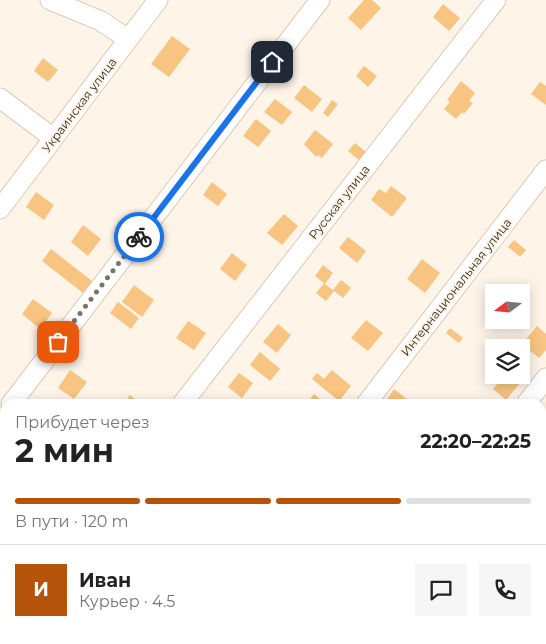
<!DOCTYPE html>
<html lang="ru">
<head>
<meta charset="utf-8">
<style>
	:root { --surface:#fff; --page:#f6f6f6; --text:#222; --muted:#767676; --line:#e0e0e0; --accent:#b45309 }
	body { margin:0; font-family:Montserrat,sans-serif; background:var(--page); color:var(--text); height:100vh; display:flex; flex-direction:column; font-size:19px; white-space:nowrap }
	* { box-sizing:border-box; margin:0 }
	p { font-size:16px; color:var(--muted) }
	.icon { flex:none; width:28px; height:28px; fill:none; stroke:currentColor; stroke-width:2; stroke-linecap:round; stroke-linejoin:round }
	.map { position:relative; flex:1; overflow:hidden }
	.details { position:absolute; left:0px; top:399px; width:546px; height:246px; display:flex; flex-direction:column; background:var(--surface); border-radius:15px 15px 0 0; box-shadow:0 2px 12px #0003 }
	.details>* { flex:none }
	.needle { width:32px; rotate:254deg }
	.buttons { position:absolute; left:485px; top:284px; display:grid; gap:10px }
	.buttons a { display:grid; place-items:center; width:45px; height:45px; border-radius:0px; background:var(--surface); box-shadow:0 2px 12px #0003; font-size:25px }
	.pin { position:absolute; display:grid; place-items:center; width:42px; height:42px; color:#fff; margin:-21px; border-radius:10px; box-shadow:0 2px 8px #0006 }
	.courier { position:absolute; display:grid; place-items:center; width:50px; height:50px; margin:-25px; border:4px solid #1a73e8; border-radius:50%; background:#fff; color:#222; box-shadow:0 1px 6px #0007 }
	.overview em { font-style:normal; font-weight:700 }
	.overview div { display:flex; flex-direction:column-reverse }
	.overview { display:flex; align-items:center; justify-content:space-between; height:85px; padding:0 15px }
	h1 { font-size:32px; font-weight:700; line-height:38px }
	.bar { display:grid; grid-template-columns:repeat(4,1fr); gap:8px 5px; align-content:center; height:60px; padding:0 15px }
	.bar i { height:6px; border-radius:4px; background:var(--line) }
	.bar .active { background:var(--accent) }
	.bar p { grid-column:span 4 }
	.line { display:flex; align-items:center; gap:12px; padding:0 15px; border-top:1px solid var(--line) }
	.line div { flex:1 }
	.round { display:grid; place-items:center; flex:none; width:52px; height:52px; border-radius:0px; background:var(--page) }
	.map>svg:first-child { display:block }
	.building { fill:#f7c581 }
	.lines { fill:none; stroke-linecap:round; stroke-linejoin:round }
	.minor-casing { stroke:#dbcbb6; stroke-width:21 }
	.minor { stroke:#fff; stroke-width:19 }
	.done { stroke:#7a7369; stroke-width:5; stroke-dasharray:0 9 }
	.route { stroke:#1a73e8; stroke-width:6 }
	.labels { text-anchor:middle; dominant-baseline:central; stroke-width:4; stroke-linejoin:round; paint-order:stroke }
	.street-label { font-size:12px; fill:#332d25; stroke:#fef4e8 }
</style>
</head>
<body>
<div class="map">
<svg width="546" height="644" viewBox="0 0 546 644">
	<rect width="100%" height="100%" fill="#fef4e8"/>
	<path class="building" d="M364 0H372L381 8 361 30 348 18Z
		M443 4 460 18 449 31 433 17Z
		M172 36 190 49 169 77 151 64Z
		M43 58 58 70 48 82 34 71Z
		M364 66 377 76 368 87 356 76Z
		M461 81 475 93 469 101 473 103 464 114 462 112 456 119 444 109 450 102 447 100Z
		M540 82 546 86V105L531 94Z
		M304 85 322 99 312 112 294 98Z
		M275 99 292 112 282 125 264 112Z
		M332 100 338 104 328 117 323 113Z
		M256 119 271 131 258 147 243 136Z
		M315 130 333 144 322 158 318 155 316 157 304 144Z
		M355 143 366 152 360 161 348 151Z
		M212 182 227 194 218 206 203 195Z
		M391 186 407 198 392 217 371 200 379 189 386 193Z
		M36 192 54 205 44 220 26 207Z
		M284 214 298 226 282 245 267 233Z
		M83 225 101 239 88 256 71 242Z
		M348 237 366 251 357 263 339 248Z
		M514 240 526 250 520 257 508 247Z
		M51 249 92 281 83 293 42 261Z
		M232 253 247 265 235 281 220 269Z
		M422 259 440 273 425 293 407 279Z
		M323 265 333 273 325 284 315 276Z
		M341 280 351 288 343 298 333 290Z
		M324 283 334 291 326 301 316 293Z
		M134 285 154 300 142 317 122 302Z
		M33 299 52 313 40 329 22 314Z
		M118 302 139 318 131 329 110 313Z
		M366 320 383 333 368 351 351 338Z
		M188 321 206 333 194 350 176 338Z
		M278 324 291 335 277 353 263 342Z
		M537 326 546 334V350L539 358 522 344Z
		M450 328 463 338 459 343 446 333Z
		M260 352 280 369 270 381 250 365Z
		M70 370 87 382 74 399 58 388Z
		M332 370 351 386 339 401 312 379 317 373 324 379Z
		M239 373 253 383 242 398 228 387Z
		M505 375H511L520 383 506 400 493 389Z
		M394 389 408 400 405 404 385 402Z
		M314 394 326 404H306Z
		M130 395 141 404H123Z
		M46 640H66L70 643 44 644Z"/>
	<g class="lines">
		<defs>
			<path id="minor" d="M50 0 101 21 128 39
				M0 98 53 138
				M0 209 158 0
				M11 404 320 0
				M182 404 496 0
				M366 404 546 170
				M526 404 546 378
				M0 528 5 532
				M541 633 546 627
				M143 640 148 644
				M0 644 5 639
				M181 644 184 640
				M333 644 337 640"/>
		</defs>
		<use href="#minor" class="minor-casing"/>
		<use href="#minor" class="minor"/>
	</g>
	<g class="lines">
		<path class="done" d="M58 342 139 237"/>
		<path class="route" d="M139 237 272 62"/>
	</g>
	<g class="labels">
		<g class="street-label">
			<text transform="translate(79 105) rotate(-53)">Украинская улица</text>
			<text transform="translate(339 202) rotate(-52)">Русская улица</text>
			<text transform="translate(456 287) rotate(-52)">Интернациональная улица</text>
		</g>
	</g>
</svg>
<div class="buttons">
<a><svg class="needle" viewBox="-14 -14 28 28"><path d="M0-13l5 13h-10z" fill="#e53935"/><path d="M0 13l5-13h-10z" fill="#767676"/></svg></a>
<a><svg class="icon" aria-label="layers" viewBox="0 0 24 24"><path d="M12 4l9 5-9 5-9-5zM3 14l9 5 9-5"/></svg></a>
</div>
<div class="pin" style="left:58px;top:342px;background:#ea580c"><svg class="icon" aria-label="bag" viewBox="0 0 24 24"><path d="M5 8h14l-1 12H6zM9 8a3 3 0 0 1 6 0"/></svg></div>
<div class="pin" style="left:272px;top:62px;background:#1f2937"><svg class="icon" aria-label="home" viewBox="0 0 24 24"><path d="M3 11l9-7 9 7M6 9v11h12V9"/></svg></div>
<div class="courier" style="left:139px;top:237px"><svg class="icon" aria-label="bike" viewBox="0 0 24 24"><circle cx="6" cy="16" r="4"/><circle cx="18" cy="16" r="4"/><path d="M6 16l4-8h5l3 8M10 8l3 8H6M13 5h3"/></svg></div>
<section class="details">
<div class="overview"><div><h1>2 мин</h1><p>Прибудет через</p></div><em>22:20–22:25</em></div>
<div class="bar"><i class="active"></i><i class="active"></i><i class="active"></i><i></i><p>В пути · 120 m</p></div>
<div class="line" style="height:90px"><b class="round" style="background:var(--accent);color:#fff">И</b><div><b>Иван</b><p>Курьер · 4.5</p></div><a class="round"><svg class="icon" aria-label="chat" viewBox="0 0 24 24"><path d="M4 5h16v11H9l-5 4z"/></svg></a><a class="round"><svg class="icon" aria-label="phone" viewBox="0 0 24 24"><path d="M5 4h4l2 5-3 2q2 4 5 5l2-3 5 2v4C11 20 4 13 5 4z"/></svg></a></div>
</section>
</div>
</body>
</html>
